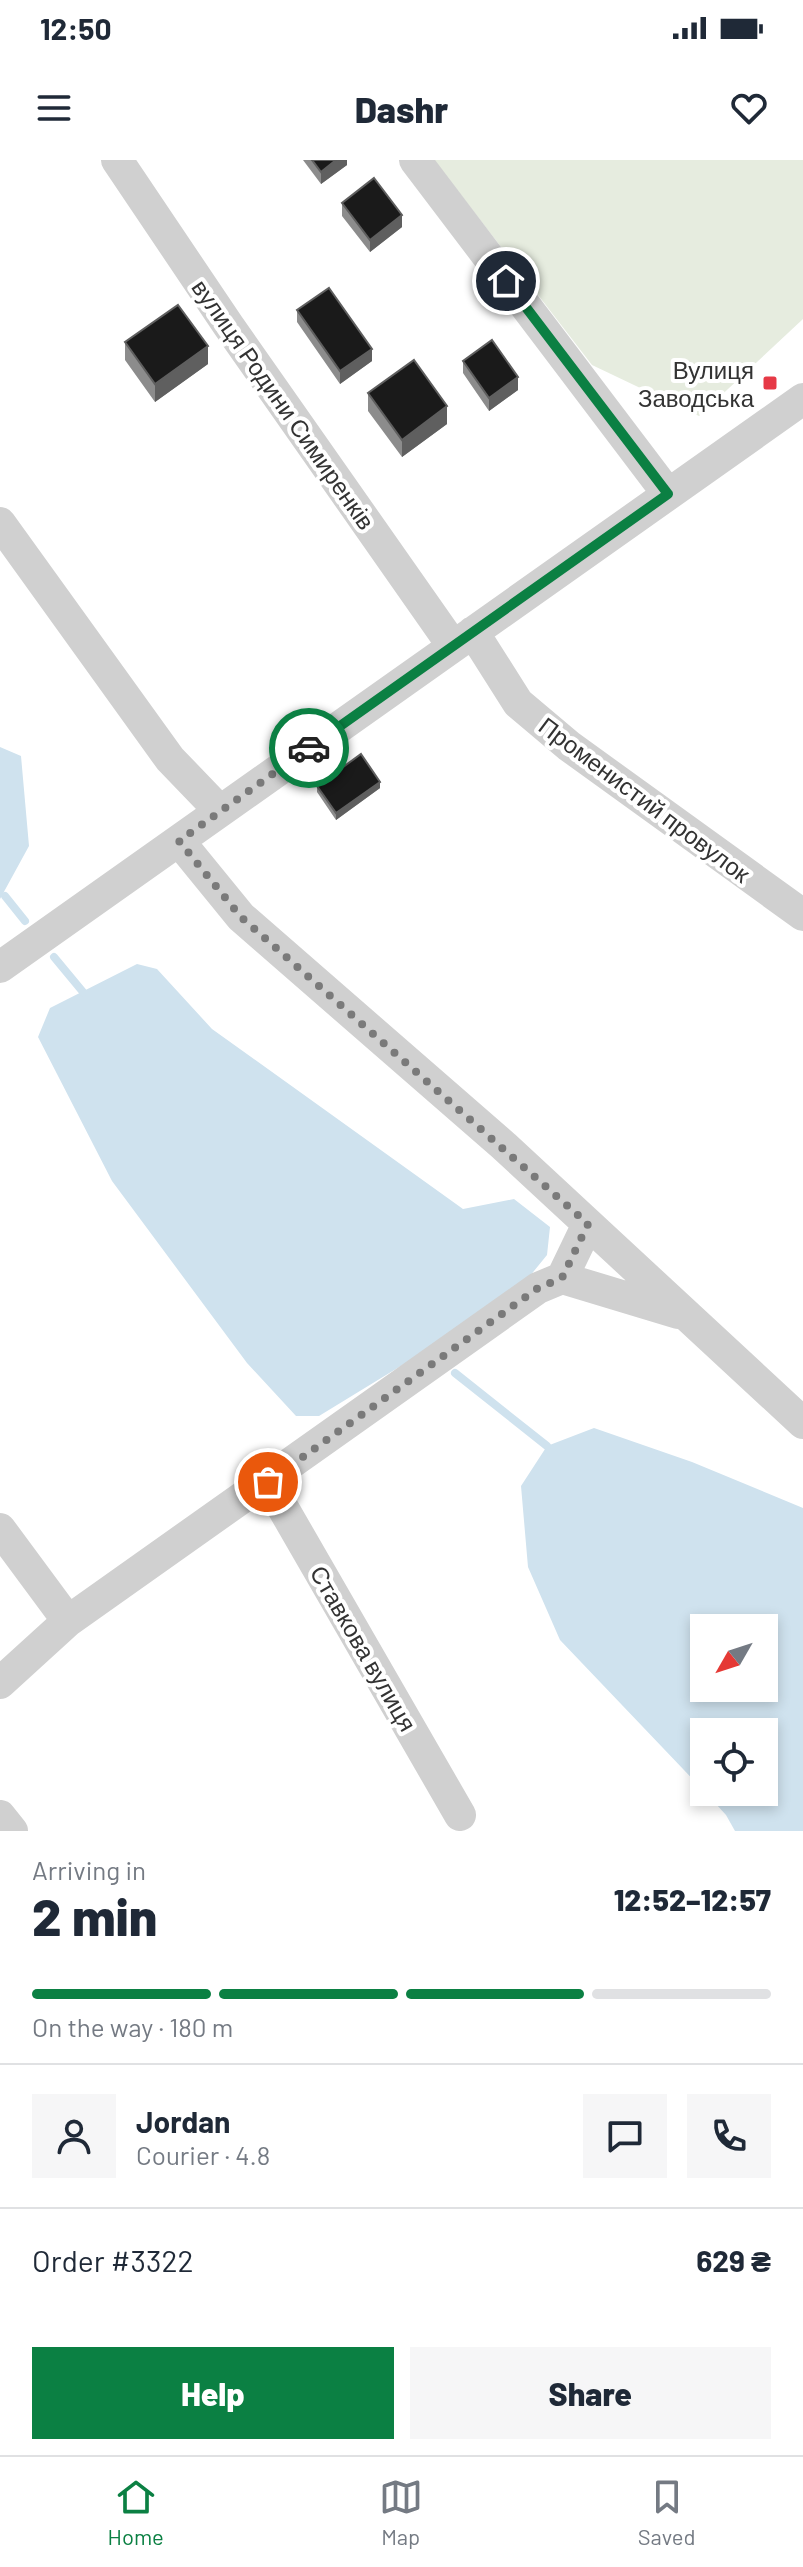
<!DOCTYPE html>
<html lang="en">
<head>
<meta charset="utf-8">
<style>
	:root { --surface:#fff; --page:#f6f6f7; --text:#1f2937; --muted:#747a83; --line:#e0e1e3; --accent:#0b8043 }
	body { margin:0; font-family:Barlow,sans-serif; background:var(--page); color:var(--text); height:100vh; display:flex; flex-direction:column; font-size:30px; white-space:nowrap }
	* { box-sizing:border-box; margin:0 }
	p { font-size:26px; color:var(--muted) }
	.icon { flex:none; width:44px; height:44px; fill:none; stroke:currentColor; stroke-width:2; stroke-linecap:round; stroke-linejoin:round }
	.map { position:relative; height:1671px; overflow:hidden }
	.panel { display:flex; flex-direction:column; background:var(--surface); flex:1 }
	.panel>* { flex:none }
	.needle { width:52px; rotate:231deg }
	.fabs { position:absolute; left:690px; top:1454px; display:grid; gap:16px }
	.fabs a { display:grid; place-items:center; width:88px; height:88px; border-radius:0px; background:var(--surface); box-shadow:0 4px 12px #0003; font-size:40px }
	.pin { position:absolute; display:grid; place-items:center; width:68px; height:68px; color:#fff; margin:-34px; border:4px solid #fff; border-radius:50%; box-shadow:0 2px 8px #0007 }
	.courier { position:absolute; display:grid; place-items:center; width:80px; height:80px; margin:-40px; border:6px solid #0b8043; border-radius:50%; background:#fff; color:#222; box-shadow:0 2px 10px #0007 }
	.summary em { font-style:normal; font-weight:800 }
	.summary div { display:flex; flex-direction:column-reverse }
	.summary { display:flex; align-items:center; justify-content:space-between; height:136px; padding:0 32px }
	h1 { font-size:52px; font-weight:800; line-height:60px }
	.bar { display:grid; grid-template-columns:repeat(4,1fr); gap:12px 8px; align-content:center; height:96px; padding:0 32px }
	.bar i { height:10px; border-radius:6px; background:var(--line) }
	.bar .on { background:var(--accent) }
	.bar p { grid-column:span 4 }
	.line { display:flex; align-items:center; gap:20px; padding:0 32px; border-top:2px solid var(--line) }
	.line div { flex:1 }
	.round { display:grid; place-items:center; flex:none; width:84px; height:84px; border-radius:0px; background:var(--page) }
	.primary-button { display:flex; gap:16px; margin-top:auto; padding:16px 32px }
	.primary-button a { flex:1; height:92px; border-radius:0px; background:var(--accent); color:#fff; font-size:32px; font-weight:800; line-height:92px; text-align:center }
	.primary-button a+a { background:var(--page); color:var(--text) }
	.status { display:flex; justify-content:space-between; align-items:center; height:56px; padding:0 40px; background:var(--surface); direction:ltr }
	.status svg { height:22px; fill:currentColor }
	header { display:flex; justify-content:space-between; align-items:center; height:104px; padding:0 32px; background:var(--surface); font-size:36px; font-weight:800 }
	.tab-bar { display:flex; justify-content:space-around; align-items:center; height:112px; border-top:2px solid var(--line); background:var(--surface); font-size:22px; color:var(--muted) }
	.tab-bar a { display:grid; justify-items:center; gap:4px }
	.tab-bar .on { color:var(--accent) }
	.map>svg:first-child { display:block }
	.green { fill:#e6ecdf }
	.water { fill:#cfe2ee; fill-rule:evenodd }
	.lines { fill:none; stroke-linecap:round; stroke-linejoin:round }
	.stream { stroke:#cfe2ee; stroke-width:8 }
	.minor { stroke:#d0d0d0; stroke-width:32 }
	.wall { fill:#8c8c8c }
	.shaded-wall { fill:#5f5f5f }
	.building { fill:#1a1a1a; stroke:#5f5f5f; stroke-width:2 }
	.done { stroke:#7a7a7a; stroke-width:8; stroke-dasharray:0 14.4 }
	.route { stroke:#0b8043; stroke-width:10 }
	.poi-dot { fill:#e63946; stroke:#fff; stroke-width:3 }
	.labels { text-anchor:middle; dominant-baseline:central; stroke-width:8; stroke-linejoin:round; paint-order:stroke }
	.poi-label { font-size:24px; fill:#333; stroke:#fff; text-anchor:end }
	.street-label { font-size:24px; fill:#333; stroke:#fff }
</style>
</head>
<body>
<div class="status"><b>12:50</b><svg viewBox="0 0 49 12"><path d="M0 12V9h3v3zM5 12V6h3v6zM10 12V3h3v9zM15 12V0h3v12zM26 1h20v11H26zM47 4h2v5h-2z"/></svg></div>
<header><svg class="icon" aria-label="menu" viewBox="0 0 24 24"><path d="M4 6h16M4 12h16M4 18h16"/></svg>Dashr<svg class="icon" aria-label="heart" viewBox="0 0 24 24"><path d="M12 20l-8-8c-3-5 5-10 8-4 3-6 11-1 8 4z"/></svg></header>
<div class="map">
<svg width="803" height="1671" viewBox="0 0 803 1671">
	<rect width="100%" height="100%" fill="#fff"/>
	<path class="green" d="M434 0H803V159L699 256 592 205Z"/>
	<path class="water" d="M0 587 21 596 29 686 0 739Z
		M137 804 157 809 212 869 463 1049 514 1039 550 1067 547 1095 512 1138 319 1256H296L247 1203 112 1021 38 877 50 848Z
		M594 1268 692 1302 803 1348V1671H735L726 1655 705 1632H764V1572H704V1631L560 1480 528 1407 521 1326 547 1286ZM764 1468V1528H704V1468Z"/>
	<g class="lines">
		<path class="stream" d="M5 736 25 761
			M54 797 83 832
			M455 1213 547 1286"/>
		<path class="minor" d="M117 0 228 165 453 486
			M415 0 668 334
			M0 363 170 599 220 651
			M473 472 518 543 569 586 803 755
			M179 681 241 757 504 986 803 1263
			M0 807 803 239
			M562 1118 678 1153
			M268 1322 460 1655
			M0 1369 68 1461
			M0 1523 68 1461 538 1128 562 1118 588 1064
			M0 1656 12 1671"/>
	</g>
	<path class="wall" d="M303 0H347V5L321 24Z
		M342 43 402 67 370 92 342 56Z
		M297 150 372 201 340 224 297 162Z
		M125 182 208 204 155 242 125 200Z
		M463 201 518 230 489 251 463 213Z
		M368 233 447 264 402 297 368 251Z
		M317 626 380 628 336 660 317 632Z"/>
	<path class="shaded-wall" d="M336 0H347V5L321 24V12Z
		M402 55V67L370 92V80Z
		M208 186V204L155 242V224Z
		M372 189V201L340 224V211Z
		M518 217V230L489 251V238Z
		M447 246V264L402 297V280Z
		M380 622V628L336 660V653Z"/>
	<path class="building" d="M312 0H336L321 12Z
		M374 18 402 55 370 80 342 43Z
		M329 128 372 189 340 211 297 150Z
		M178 145 208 186 155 224 125 182Z
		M492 180 518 217 489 238 463 201Z
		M414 200 447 246 402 280 368 233Z
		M361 594 380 622 336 653 317 626Z"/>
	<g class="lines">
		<path class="done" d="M268 1322 538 1128 562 1118 588 1064 241 757 179 681 309 588"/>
		<path class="route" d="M309 588 668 334 506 121"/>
	</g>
	<rect class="poi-dot" x="762" y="215" width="16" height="16" rx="4"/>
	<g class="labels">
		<g class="poi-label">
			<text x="754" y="209">Вулиця<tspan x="754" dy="28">Заводська</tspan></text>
		</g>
		<g class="street-label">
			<text transform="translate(284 244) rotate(55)">вулиця Родини Симиренків</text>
			<text transform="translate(645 639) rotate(37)">Променистий провулок</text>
			<text transform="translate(364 1488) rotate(60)">Ставкова вулиця</text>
		</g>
	</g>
</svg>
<div class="fabs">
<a><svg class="needle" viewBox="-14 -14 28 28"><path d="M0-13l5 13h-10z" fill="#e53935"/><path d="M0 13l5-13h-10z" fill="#747a83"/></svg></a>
<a><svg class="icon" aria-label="locate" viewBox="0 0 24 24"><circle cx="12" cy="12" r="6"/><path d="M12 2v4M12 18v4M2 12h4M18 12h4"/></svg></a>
</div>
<div class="pin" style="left:268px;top:1322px;background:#ea580c"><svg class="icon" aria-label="bag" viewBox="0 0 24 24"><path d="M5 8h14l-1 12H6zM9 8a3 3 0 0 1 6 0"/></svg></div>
<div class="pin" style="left:506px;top:121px;background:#1f2937"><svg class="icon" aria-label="home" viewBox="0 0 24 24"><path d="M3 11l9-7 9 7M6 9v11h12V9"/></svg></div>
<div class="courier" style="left:309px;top:588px"><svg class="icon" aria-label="car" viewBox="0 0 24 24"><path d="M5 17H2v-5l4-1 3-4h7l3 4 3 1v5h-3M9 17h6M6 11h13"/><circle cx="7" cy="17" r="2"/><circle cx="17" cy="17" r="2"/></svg></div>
</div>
<section class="panel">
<div class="summary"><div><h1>2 min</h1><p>Arriving in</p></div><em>12:52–12:57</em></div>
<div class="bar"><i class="on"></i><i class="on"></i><i class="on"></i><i></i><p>On the way · 180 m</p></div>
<div class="line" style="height:144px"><a class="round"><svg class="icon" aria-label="person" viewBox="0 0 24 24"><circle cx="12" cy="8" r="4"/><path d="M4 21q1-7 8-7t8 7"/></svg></a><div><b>Jordan</b><p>Courier · 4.8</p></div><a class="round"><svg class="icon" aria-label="chat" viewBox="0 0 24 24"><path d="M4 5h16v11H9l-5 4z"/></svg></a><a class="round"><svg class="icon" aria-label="phone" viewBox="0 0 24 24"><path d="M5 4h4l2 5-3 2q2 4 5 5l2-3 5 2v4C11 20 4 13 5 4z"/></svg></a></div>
<div class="line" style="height:104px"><div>Order #3322</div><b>629 ₴</b></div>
<div class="primary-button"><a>Help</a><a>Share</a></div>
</section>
<nav class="tab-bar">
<a class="on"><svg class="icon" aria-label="home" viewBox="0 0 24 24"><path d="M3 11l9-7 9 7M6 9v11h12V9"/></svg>Home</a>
<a><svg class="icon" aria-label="map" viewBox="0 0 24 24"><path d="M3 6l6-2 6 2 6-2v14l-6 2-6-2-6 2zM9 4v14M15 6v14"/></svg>Map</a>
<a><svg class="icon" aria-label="saved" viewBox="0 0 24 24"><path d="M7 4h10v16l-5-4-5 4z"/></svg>Saved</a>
</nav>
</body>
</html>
